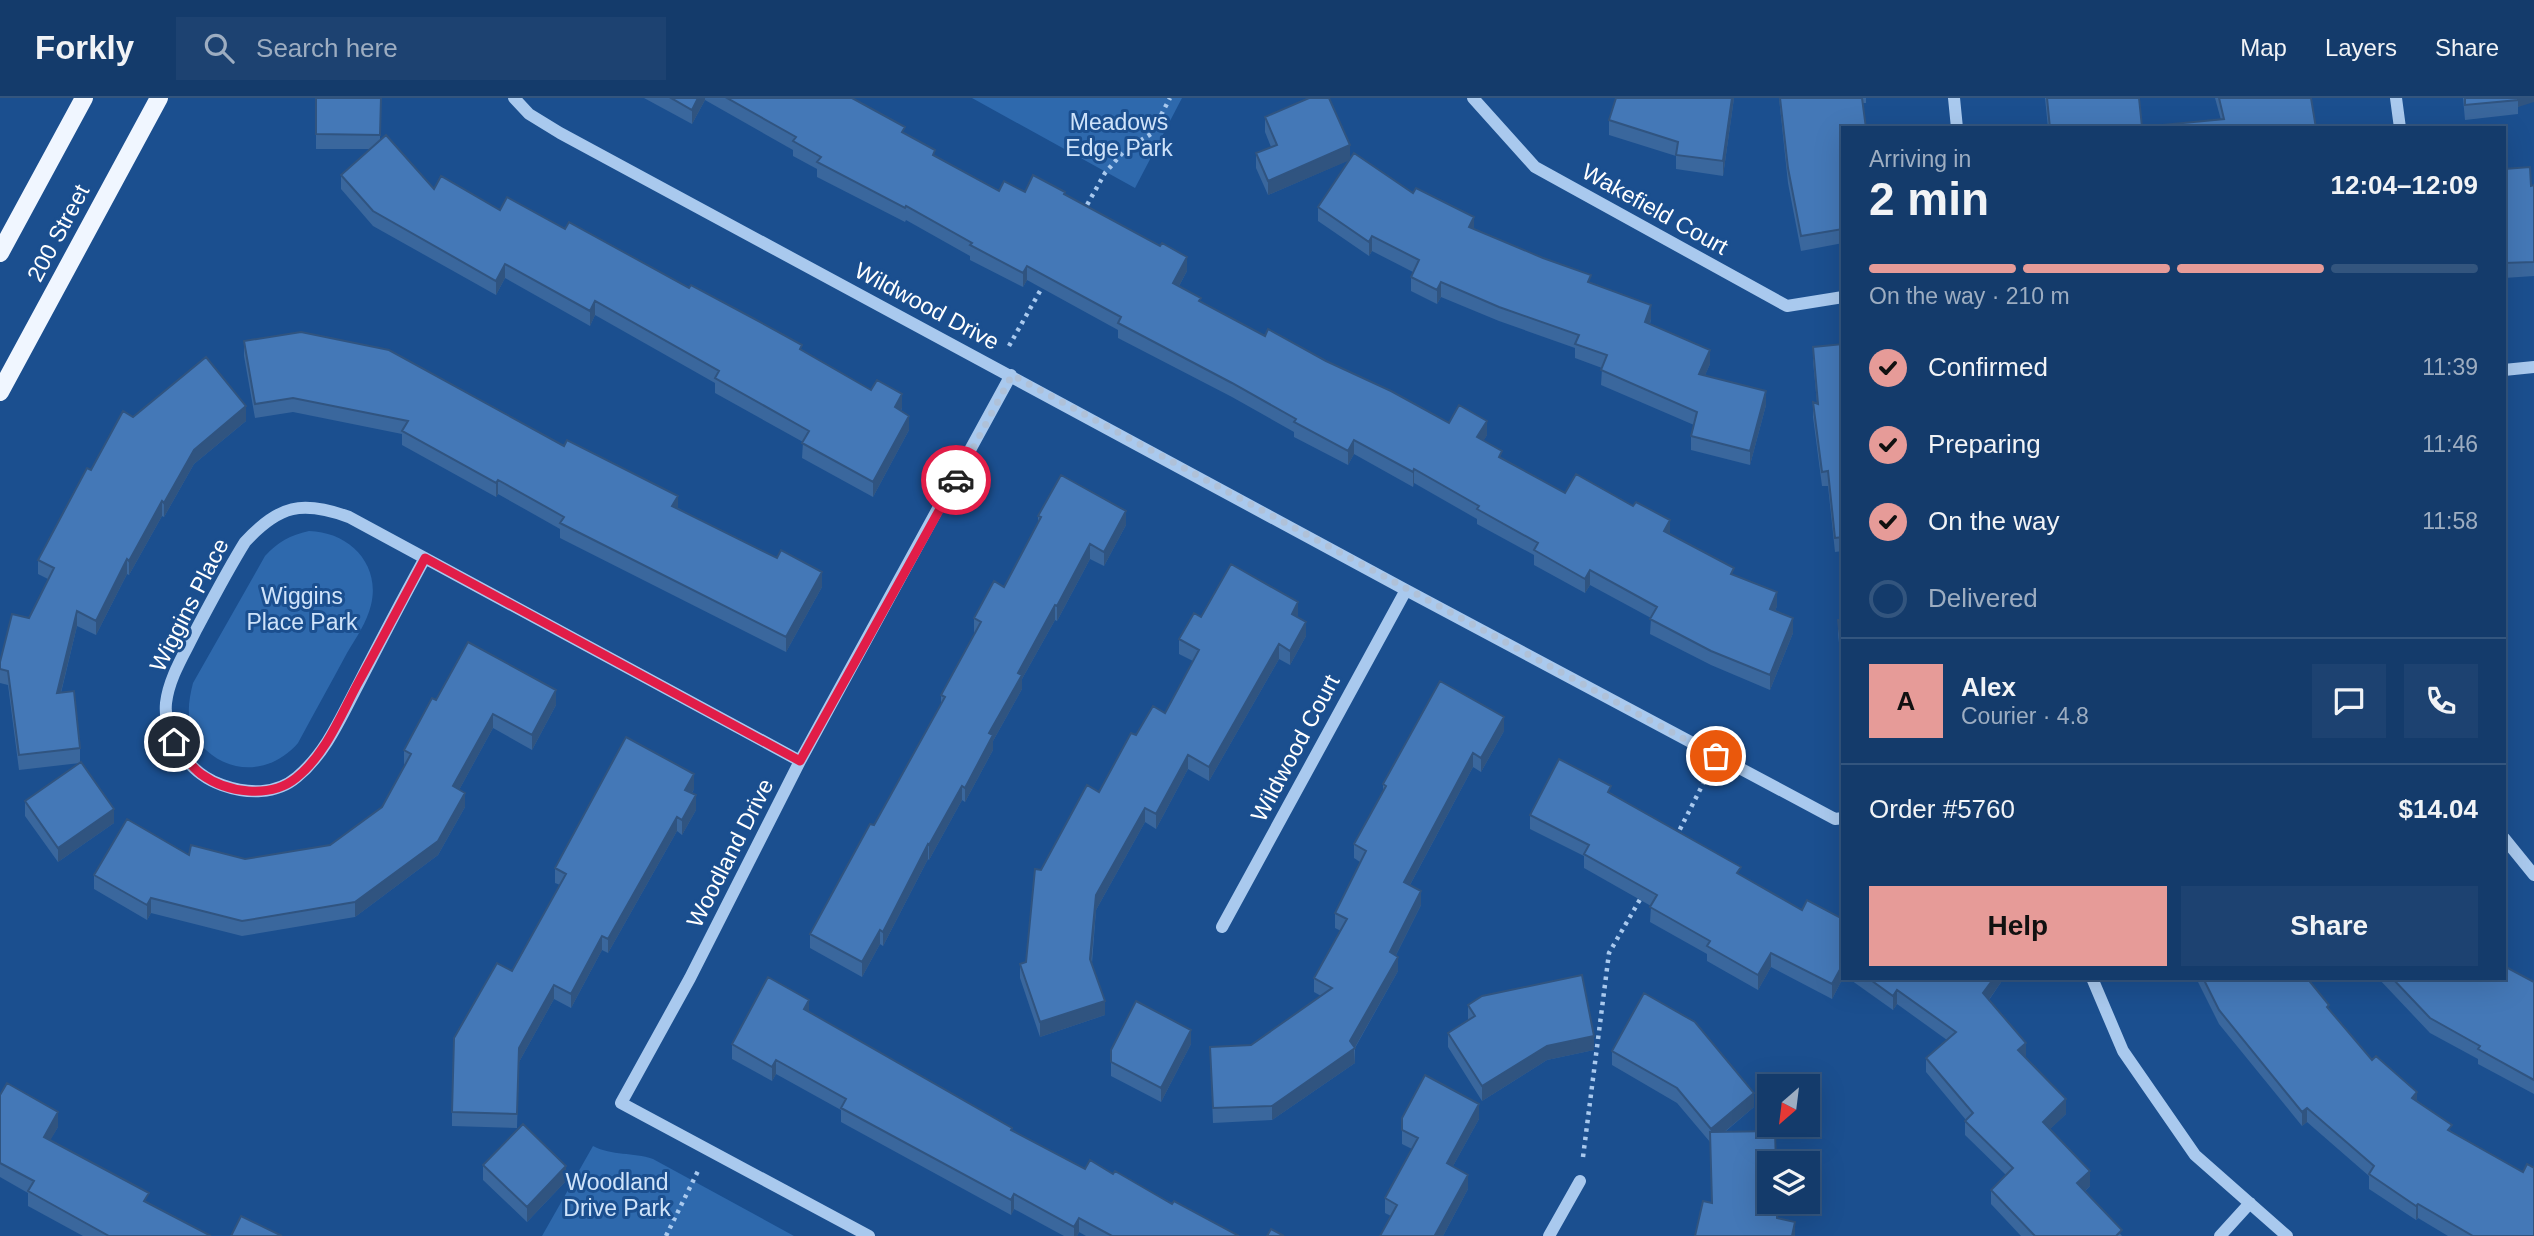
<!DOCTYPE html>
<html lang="en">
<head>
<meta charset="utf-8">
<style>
	:root { --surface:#143b6b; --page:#1d4271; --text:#f1f3f6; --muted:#9dadc1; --line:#33557e; --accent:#e69b98 }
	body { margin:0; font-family:Helvetica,sans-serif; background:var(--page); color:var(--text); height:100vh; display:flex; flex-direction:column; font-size:26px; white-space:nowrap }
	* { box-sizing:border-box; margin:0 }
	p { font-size:23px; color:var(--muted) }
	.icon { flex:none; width:38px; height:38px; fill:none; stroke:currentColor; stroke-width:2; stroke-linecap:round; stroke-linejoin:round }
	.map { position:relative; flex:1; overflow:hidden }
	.drawer { position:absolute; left:1841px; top:28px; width:665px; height:854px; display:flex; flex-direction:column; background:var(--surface); border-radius:0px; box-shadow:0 7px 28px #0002,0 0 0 2px var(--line) }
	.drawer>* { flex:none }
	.needle { width:46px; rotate:208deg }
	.controls { position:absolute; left:1757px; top:976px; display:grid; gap:14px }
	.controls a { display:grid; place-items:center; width:63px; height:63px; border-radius:0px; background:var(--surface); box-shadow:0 7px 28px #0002,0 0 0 2px var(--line); font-size:35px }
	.pin { position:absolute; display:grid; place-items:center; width:60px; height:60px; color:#fff; margin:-30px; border:4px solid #fff; border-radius:50%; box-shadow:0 2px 7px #0007 }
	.courier { position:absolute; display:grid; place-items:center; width:70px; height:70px; margin:-35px; border:5px solid #e11d48; border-radius:50%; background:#fff; color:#222; box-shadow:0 2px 9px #0007 }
	.summary em { font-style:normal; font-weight:700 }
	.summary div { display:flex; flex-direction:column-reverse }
	.summary { display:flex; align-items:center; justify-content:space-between; height:119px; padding:0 28px }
	h1 { font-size:46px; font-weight:700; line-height:52px }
	.bar { display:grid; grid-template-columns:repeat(4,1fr); gap:10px 7px; align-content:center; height:84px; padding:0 28px }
	.bar i { height:9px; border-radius:5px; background:var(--line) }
	.bar .on { background:var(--accent) }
	.bar p { grid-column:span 4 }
	.line { display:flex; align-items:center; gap:18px; padding:0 28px; border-top:2px solid var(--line) }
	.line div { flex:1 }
	.round { display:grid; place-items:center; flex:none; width:74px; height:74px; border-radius:0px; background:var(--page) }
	ol { padding:0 28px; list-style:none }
	li { display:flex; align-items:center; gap:21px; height:77px }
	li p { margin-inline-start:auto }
	li .icon { padding:7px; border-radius:50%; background:var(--accent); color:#111; stroke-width:4 }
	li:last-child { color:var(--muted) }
	li i { width:38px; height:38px; border:4px solid var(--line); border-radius:50% }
	.cta { display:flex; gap:14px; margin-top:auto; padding:14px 28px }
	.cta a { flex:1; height:80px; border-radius:0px; background:var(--accent); color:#111; font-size:28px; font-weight:700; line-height:80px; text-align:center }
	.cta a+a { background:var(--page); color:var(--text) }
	header { display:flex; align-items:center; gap:42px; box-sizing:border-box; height:98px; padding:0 35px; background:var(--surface); border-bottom:2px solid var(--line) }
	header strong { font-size:33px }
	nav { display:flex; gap:38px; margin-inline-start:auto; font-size:24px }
	.search { width:490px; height:63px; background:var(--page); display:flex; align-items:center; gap:18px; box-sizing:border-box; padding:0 24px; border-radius:0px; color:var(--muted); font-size:26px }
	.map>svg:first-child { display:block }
	.green { fill:#2e69ad }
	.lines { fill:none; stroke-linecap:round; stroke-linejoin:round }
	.path { stroke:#a9c9ee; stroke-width:4.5; stroke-dasharray:3.5 5; stroke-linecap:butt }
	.minor { stroke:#a9c9ee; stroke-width:12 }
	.major { stroke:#f0f6ff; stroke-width:18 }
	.wall { fill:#3a679d }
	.shaded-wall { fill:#305480 }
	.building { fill:#4478b7; stroke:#305480; stroke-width:2 }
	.done { stroke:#afc1d8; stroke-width:7; stroke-dasharray:0 12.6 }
	.route { stroke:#e11d48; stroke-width:9 }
	.labels { text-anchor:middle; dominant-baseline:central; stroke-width:6; stroke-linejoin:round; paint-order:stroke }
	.park-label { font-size:23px; fill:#cfe3fa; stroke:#1b4f8f }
	.street-label { font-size:23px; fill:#fff; stroke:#1b4f8f }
</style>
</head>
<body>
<header>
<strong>Forkly</strong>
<div class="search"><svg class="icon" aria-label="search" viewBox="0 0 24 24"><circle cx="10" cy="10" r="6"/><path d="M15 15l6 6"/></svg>Search here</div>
<nav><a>Map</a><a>Layers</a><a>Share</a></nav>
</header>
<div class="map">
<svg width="2534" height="1138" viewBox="0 0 2534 1138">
	<rect width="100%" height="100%" fill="#1b4f8f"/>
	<path class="green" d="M972 0H1182L1135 90Z
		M309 433C349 434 381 466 371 507 367 524 356 540 347 555 331 585 314 615 298 645 273 674 234 678 206 652 201 647 195 641 193 634 186 618 189 601 193 585L265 458C278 444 290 437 309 433Z
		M593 1048C612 1058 633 1054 653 1061L794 1138H542Z"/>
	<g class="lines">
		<path class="path" d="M1083 114 1105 75 1125 52 1151 36 1170 0
			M1009 248 1044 186
			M1676 739 1707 678
			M1583 1059 1609 855 1642 798
			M666 1138 698 1073"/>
		<path class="minor" d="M514 0 529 16 560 35 1406 492 1835 721 1843 720
			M1473 0 1535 69 1787 208 1843 199
			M1954 0 1957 30
			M2396 0 2400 30
			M2504 272 2534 269
			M425 460C402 502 380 544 358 587 341 619 326 655 297 679 276 697 247 696 222 687 190 676 163 640 166 605 169 579 185 555 196 532 212 502 227 473 245 444 279 407 302 402 349 419L800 663
			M2504 740 2534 777
			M1222 829 1406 492
			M2092 880 2123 953 2195 1057 2287 1138
			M869 1138 621 1005 690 880 800 663 1011 277
			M1549 1138 1580 1083
			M2220 1138 2250 1105"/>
		<path class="major" d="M0 155 84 0
			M0 294 159 0"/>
	</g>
	<path class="wall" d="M316 0H381L380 42 434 91 565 131 802 253 902 310 901 313 909 332 873 399 802 360 803 344 715 295V285L595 217 590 228 505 180 496 197 373 128 341 91V77L370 51H316Z
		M644 0H852L905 36 935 58 999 93 1025 94 1065 97 1187 173 1179 188 1201 204 1265 238 1326 263 1449 325 1487 337 1483 343 1502 361 1565 395 1670 437 1734 477 1777 508 1775 513 1793 535 1770 592 1711 567 1650 536 1651 520 1590 487 1585 495 1534 467V457L1477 426V421L1414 385 1413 389 1354 356 1348 367 1294 339V334L1232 299 1118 240V232L1027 182 1023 189 970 162V158L906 122 905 124 817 79V71L793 58V52L705 2 692 26Z
		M1734 0 1723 78 1676 71V58L1609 37V22Z
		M1779 0H1866V5H1863L1843 30V145L1801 153 1788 85Z
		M2045 0H2139L2142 29 2221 22 2215 0H2311L2316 30H2048Z
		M2463 0H2534L2518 9V16L2465 22Z
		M1265 19 1350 61 1413 95 1474 131 1591 185 1651 221 1650 226 1710 266 1705 277 1766 307 1750 367 1691 352V338L1694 327 1601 287 1602 270 1575 260V250L1499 223 1441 199 1437 206 1411 193V179L1413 174 1372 153 1369 158 1318 123V109L1349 62 1268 97 1256 70V55L1271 49 1265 34Z
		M2504 71 2531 88 2534 87V178L2504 180Z
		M244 243 678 410 822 489 786 554 560 440V431L498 396 496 399 402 347V336L293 314 255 320 244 258Z
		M1843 246V453L1835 454 1828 388H1822L1813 319V304L1817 305 1813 263V249Z
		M133 319 246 323 194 366 164 419 162 418 129 477 127 476 96 537 77 528 61 595 80 650V665L114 725 58 764 25 718V703L80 665 19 672 8 587 0 585V564L29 520 48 481 38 476V462Z
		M1038 418 1126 427 1104 468 1090 461 1057 523 1055 522 1022 581V591L993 643V652L965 704 962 702 929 762 928 761 883 848 880 846 862 879 810 850V836L874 727 941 606V597L975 535H974V520L1004 489 1038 424Z
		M1201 519H1298L1306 538 1290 567 1279 561 1209 683 1188 671 1156 731 1145 724 1096 812 1092 865 1105 917 1040 939 1020 880V866L1026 864 1041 772 1099 694 1136 637 1165 615 1193 563 1179 556V541Z
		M1843 521V580L1838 536V522Z
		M436 602 556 607 532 652 493 630 459 692 465 709 438 757 355 819 242 838 151 815 147 822 94 791V777L245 761 330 747 382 709 405 667 404 666V652Z
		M1504 633 1481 674 1473 669 1410 787 1421 807 1396 857 1398 873 1355 950V965L1272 1022 1213 1025 1210 949 1251 947 1321 898 1314 894V880L1341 833 1335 830V815L1360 764 1354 760V746L1383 694V686Z
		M694 691 692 695 696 712 682 737 677 733 608 855 602 852 571 910 554 901 519 964 517 1030 452 1028V1014L512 873 560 787 555 785V770Z
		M1611 695 1741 777 1802 812 1843 821V880L1832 901 1771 869 1758 892 1707 863V856L1650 824 1651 808 1584 770V758L1530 731V717Z
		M1848 880H2004L1989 902 2026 960 2066 1016 2050 1031 2090 1088 2085 1093 2122 1138H2021L1991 1106V1092L2006 1077 1965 1037V1023L1966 1022 1926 974V960L1947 942 1897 906 1893 912Z
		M2196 880H2307L2329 912 2372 962 2452 1034 2534 1138H2448L2418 1120 2416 1122 2369 1091V1078L2307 1024 2302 1028 2219 926Z
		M2378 880H2504L2534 884V996L2478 966V961L2430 935Z
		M1468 907 1594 952 1547 962 1482 1003 1448 949V935L1468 923Z
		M809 914 1012 1032 1085 1071 1113 1076 1239 1138H1086L1079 1134 1077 1138H1064L1014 1111 1011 1117 841 1024V1012L776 976 772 983 732 961V946Z
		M1191 946 1161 1004 1111 978V952Z
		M1612 953 1754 1009 1726 1033 1777 1120 1795 1138 1712 1105 1710 1044 1677 1005 1612 967Z
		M0 997 58 1029 50 1042 149 1105 211 1138H83L28 1108V1095L0 1079Z
		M1402 1020 1479 1021 1453 1068 1468 1091 1443 1138H1380L1391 1118 1385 1115V1100L1412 1051 1402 1046Z
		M483 1067 566 1083 527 1124 483 1082Z"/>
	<path class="shaded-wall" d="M698 0H705V2L692 26V12Z
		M1732 0H1734L1723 78V63Z
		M2518 0H2534V4L2518 9Z
		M1350 47V62L1268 97V83Z
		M1474 119V134L1469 129Z
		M1372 138V153L1369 158V144Z
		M1187 159V173L1173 199V185Z
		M505 166V180L496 197V183Z
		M1027 168V182L1023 189V175Z
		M1441 184V199L1437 206V192Z
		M595 203V217L590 228V213Z
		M1651 207V221L1645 238V224Z
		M1710 252V266L1699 291V276Z
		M1766 293V307L1750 367V353Z
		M902 296V310L895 324V309Z
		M246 308V323L194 366 164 419V405L194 352Z
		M909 318V332L873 399V384Z
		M1487 323V337L1477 354V339Z
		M1354 342V356L1348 367V353Z
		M1414 371V385L1413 389V374Z
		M498 382V396L496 399V385Z
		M678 398V412L672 408Z
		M162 403V418L129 477V463Z
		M1126 413V427L1104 468V454Z
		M1670 422V437L1664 433Z
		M1090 446V461L1057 523V508Z
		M127 461V476L96 537V523Z
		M1590 472V487L1585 495V481Z
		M822 474V489L786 554V539Z
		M1777 494V508L1770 526V511Z
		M1298 504V519L1292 531V516Z
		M1055 507V522L1022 581V591L993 643V652L965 704V690L989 635 1018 575Z
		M77 513V528L57 610V595Z
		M1793 520V535L1770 592V577Z
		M1306 524V538L1290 567V553Z
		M1279 546V561L1209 683V669Z
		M556 592V607L532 652V637Z
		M493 616V630L453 703V688Z
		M1504 619V633L1481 674V660Z
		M1473 655V669L1404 798V784Z
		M1188 657V671L1156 731V716Z
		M694 676V691L685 706V692Z
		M962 688V702L929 762V747Z
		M465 695V709L438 757 355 819V804Z
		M696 697V712L682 737V722Z
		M1145 710V724L1096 812 1090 876V861L1096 797Z
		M114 711V725L58 764V750Z
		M677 719V733L608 855V841Z
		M928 746V761L883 848V834Z
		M1421 793V807L1390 869V854Z
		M151 800V815L147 822V807Z
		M880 832V846L862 879V864Z
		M602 838V852L571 910V896Z
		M1771 855V869L1758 892V877Z
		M1398 859V873L1354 951 1355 965 1272 1022V1008L1350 943Z
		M1843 866V880L1832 901V886Z
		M1994 880H2004L1983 910V895Z
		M554 887V901L519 964 517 1030 519 950Z
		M1897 892V906L1893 912V898Z
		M809 902V916L804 911Z
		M1105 903V917L1040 939V924Z
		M1191 932V946L1161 1004V990Z
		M1594 938V952L1547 962 1482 1003V988L1547 948Z
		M2026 945V960L2018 967V952Z
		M776 962V976L772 983V969Z
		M2417 994V1009L2412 1000Z
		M1754 995V1009L1711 1045V1031Z
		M2066 1001V1016L2043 1038V1024Z
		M1479 1006V1021L1447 1079V1065Z
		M2307 1010V1024L2302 1028V1014Z
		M58 1014V1029L44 1053V1039Z
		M566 1068V1083L527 1124V1109Z
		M2090 1073V1088L2077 1100V1085Z
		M1468 1077V1091L1443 1138H1435Z
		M1014 1096V1111L1011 1117V1102Z
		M2418 1106V1120L2416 1122V1108Z
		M1079 1120V1134L1077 1138H1074V1129Z
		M1795 1124V1138H1792Z"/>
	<path class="building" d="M316 0H381L380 37 316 36Z
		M671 0H698L692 12Z
		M727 0H852L905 29 902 34 935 52 933 57 999 93 1004 83 1025 94 1033 77 1065 94 1064 96 1160 148 1162 145 1187 159 1173 185 1201 200 1199 203 1265 238 1268 231 1326 263 1391 293 1449 325 1459 307 1487 323 1477 339 1502 353 1499 359 1565 395 1576 376 1633 408 1636 404 1670 422 1664 433 1734 470 1731 476 1777 494 1770 511 1793 520 1770 577 1711 553 1650 521 1657 509 1590 472 1585 481 1534 452 1538 445 1477 411 1479 408 1414 371 1413 374 1354 342 1348 353 1294 324 1296 321 1232 285 1118 225 1121 219 1027 168 1023 175 970 147 972 145 906 108 905 110 817 64 821 59 793 43 796 39Z
		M1309 0H1329L1350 47 1268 83 1256 55 1277 47 1265 19Z
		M1616 0H1732L1723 63 1676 57 1678 44 1609 22Z
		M1780 0H1862L1866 30H1843V131L1801 138 1788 70Z
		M2047 0H2139L2142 29 2224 21 2219 0H2311L2316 30H2050Z
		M2465 0H2518V2L2465 7Z
		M386 37 434 91 441 78 500 112 507 99 565 131 569 124 689 190 691 187 749 218 802 247 800 251 871 292 877 282 902 296 895 309 909 318 873 384 802 345 809 333 715 280 719 273 595 203 590 213 505 166 496 183 373 113 341 77Z
		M1354 55 1413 95 1416 90 1474 119 1469 129 1543 160 1591 177 1588 184 1651 207 1645 224 1710 252 1699 276 1766 293 1750 353 1691 338 1697 314 1601 272 1607 257 1575 246 1579 237 1499 209 1441 184 1437 192 1411 179 1419 162 1372 138 1369 144 1318 109Z
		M2530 69 2531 88 2534 87V164L2504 165V71Z
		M301 234 389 252 564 348 567 342 678 398 672 408 777 460 781 452 822 474 786 539 560 425 564 419 498 382 496 385 402 333 408 323 293 300 255 306 244 243Z
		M1843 246V439L1835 440 1828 373 1822 374 1813 304 1818 306 1813 249Z
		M206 259 246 308 194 352 164 405 162 403 129 463 127 461 96 523 77 513 57 595 74 593 80 650 19 657 8 573 0 571V564L12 516 29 520 54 470 38 462 87 370 91 372 123 313 133 319Z
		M1061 377 1126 413 1104 454 1090 446 1057 508 1055 507 1018 575 1022 577 989 635 993 637 965 690 962 688 929 747 928 746 883 834 880 832 862 864 810 836 870 726 874 727 945 599 941 597 981 524 974 520 994 483 1004 489 1041 419 1038 418Z
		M1231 466 1298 504 1292 516 1306 524 1290 553 1279 546 1209 669 1188 657 1156 716 1145 710 1096 797 1090 861 1105 903 1040 924 1020 866 1026 864 1035 771 1041 772 1087 687 1099 694 1131 635 1136 637 1153 608 1165 615 1199 552 1179 541 1194 515 1201 519Z
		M1843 521V565L1838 522Z
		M468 544 556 592 532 637 493 616 453 688 465 695 438 743 355 804 242 823 151 800 147 807 94 777 127 721 189 757 191 747 245 761 330 747 382 709 411 656 404 652 432 600 436 602Z
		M1440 583 1504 619 1481 660 1473 655 1404 784 1421 793 1390 854 1398 859 1350 943 1355 950 1272 1008 1213 1010 1210 949 1251 947 1332 890 1314 880 1347 821 1335 815 1366 753 1354 746 1386 688 1383 686Z
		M626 639 694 676 685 692 696 697 682 722 677 719 608 841 602 838 571 896 554 887 519 950 517 1016 452 1014 454 940 497 865 512 873 566 776 555 770Z
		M1559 661 1611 688 1608 694 1741 769 1737 775 1802 812 1807 802 1843 821V866L1832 886 1771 855 1758 877 1707 848 1710 843 1650 809 1657 797 1584 756 1589 747 1530 717Z
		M81 664 114 711 58 750 25 703Z
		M2504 868 2534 884V982L2478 951 2480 948 2430 920 2392 880H2504Z
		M1582 877 1594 938 1547 948 1482 988 1448 935 1475 918 1468 907 1482 898Z
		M768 879 809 902 804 911 1012 1030 1011 1032 1085 1071 1090 1062 1113 1076 1115 1073 1172 1106 1174 1103 1239 1138H1112L1079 1120 1074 1129 1014 1096 1011 1102 841 1010 846 1001 776 962 772 969 732 946Z
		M1868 880H1994L1983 895 2026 945 2018 952 2066 1001 2043 1024 2090 1073 2077 1085 2122 1132 2116 1138H2035L1991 1092 2013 1070 1965 1023 1973 1015 1926 960 1956 934 1897 892 1893 898Z
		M2203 880H2307L2329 907 2327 909 2372 962 2376 958 2417 994 2412 1000 2452 1027 2448 1032 2523 1074 2527 1066 2534 1070V1138H2473L2418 1106 2416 1108 2369 1076 2374 1068 2307 1010 2302 1014 2219 912Z
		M1644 895 1695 924 1754 995 1711 1031 1677 990 1612 953Z
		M1136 903 1191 932 1161 990 1111 964V952Z
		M1425 977 1479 1006 1447 1065 1468 1077 1435 1137 1437 1138H1380L1397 1107 1385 1100 1418 1040 1402 1032V1020Z
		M7 985 58 1014 44 1039 149 1095 144 1103 211 1138H109L28 1093 34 1083 0 1065V997Z
		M523 1026 566 1068 527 1109 483 1067Z
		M1775 1033 1776 1066H1769V1104H1777V1120L1795 1124 1792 1138H1695L1703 1103 1712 1105 1710 1034Z
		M241 1118 282 1138H231Z
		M1271 1131 1284 1138H1267Z"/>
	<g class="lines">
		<path class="done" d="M956 382 1012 277 1716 658"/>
		<path class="route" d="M174 644C182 655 190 668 201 676 227 695 270 701 296 680 325 657 340 619 357 587 380 545 402 503 425 460L800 663 956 382"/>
	</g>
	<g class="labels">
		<g class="park-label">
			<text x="1119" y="24">Meadows<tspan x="1119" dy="26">Edge Park</tspan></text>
			<text x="302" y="498">Wiggins<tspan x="302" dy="26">Place Park</tspan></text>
			<text x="617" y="1084">Woodland<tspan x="617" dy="26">Drive Park</tspan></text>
		</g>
		<g class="street-label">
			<text transform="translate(1655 111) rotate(29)">Wakefield Court</text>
			<text transform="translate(58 135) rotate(-62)">200 Street</text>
			<text transform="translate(927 208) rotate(28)">Wildwood Drive</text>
			<text transform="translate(189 507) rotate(-63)">Wiggins Place</text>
			<text transform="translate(1295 650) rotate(-62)">Wildwood Court</text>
			<text transform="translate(730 755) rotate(-63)">Woodland Drive</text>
		</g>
	</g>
</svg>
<div class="controls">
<a><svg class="needle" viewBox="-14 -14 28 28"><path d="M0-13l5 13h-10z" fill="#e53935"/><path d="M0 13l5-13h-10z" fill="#9dadc1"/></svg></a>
<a><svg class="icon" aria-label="layers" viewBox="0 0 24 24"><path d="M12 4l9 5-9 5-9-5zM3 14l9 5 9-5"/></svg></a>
</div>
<div class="pin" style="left:1716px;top:658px;background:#ea580c"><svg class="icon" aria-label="bag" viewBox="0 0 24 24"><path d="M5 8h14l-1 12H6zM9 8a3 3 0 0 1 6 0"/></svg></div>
<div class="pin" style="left:174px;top:644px;background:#1f2937"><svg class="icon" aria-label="home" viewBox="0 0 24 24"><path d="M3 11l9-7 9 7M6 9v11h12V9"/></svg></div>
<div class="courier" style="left:956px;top:382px"><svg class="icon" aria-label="car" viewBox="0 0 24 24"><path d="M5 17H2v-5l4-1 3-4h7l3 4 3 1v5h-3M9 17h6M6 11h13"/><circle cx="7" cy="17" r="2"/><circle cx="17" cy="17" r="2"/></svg></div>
<section class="drawer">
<div class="summary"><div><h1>2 min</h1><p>Arriving in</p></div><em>12:04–12:09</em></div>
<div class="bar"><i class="on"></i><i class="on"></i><i class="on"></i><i></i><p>On the way · 210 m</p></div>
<ol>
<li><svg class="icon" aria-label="check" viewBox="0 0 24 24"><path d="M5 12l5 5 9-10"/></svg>Confirmed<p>11:39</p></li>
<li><svg class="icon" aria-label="check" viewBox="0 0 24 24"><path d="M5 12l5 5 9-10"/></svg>Preparing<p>11:46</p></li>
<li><svg class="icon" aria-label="check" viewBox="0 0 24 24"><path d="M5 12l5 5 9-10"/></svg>On the way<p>11:58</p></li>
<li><i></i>Delivered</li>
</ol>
<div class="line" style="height:126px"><b class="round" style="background:var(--accent);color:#111">A</b><div><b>Alex</b><p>Courier · 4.8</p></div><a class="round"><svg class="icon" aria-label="chat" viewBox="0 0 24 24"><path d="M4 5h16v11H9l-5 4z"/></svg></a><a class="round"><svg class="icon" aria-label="phone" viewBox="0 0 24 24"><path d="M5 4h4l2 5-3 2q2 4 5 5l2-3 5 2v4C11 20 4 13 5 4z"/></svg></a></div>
<div class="line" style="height:91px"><div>Order #5760</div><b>$14.04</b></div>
<div class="cta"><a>Help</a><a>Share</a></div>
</section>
</div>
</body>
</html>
